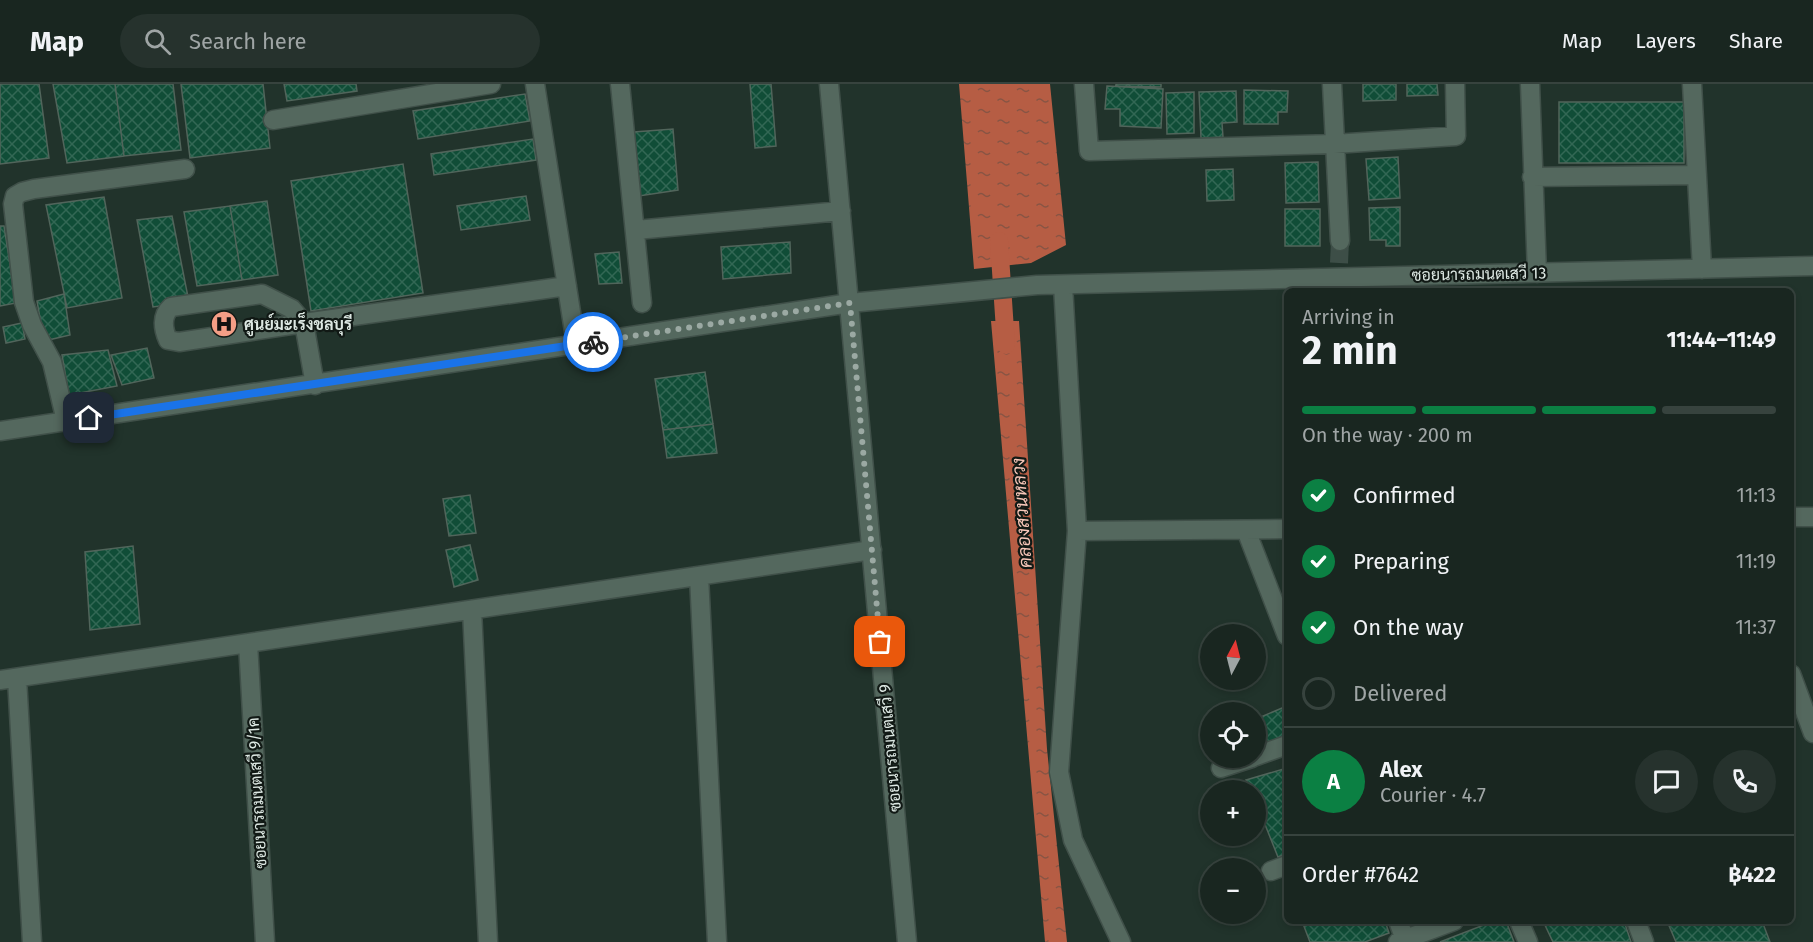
<!DOCTYPE html>
<html lang="en">
<head>
<meta charset="utf-8">
<style>
	:root { --surface:#192620; --page:#26322d; --text:#f1f3f6; --muted:#9fa5a5; --line:#37433e; --accent:#0b8043 }
	body { margin:0; font-family:"Fira Sans",Sarabun,sans-serif; background:var(--page); color:var(--text); height:100vh; display:flex; flex-direction:column; font-size:22px; white-space:nowrap }
	* { box-sizing:border-box; margin:0 }
	p { font-size:20px; color:var(--muted) }
	.icon { flex:none; width:33px; height:33px; fill:none; stroke:currentColor; stroke-width:2; stroke-linecap:round; stroke-linejoin:round }
	.map { position:relative; flex:1; overflow:hidden }
	.details { position:absolute; left:1284px; top:204px; width:510px; height:636px; display:flex; flex-direction:column; background:var(--surface); border-radius:9px; box-shadow:0 3px 9px #0003,0 0 0 2px var(--line) }
	.details>* { flex:none }
	.needle { width:39px; rotate:7deg }
	.tools { position:absolute; left:1200px; top:540px; display:grid; gap:12px }
	.tools a { display:grid; place-items:center; width:66px; height:66px; border-radius:50%; background:var(--surface); box-shadow:0 3px 9px #0003,0 0 0 2px var(--line); font-size:30px }
	.pin { position:absolute; display:grid; place-items:center; width:51px; height:51px; color:#fff; margin:-26px; border-radius:12px; box-shadow:0 3px 9px #0006 }
	.courier { position:absolute; display:grid; place-items:center; width:60px; height:60px; margin:-30px; border:4px solid #1a73e8; border-radius:50%; background:#fff; color:#222; box-shadow:0 2px 8px #0007 }
	.head em { font-style:normal; font-weight:700 }
	.head div { display:flex; flex-direction:column-reverse }
	.head { display:flex; align-items:center; justify-content:space-between; height:102px; padding:0 18px }
	h1 { font-size:39px; font-weight:700; line-height:45px }
	.bar { display:grid; grid-template-columns:repeat(4,1fr); gap:9px 6px; align-content:center; height:72px; padding:0 18px }
	.bar i { height:8px; border-radius:4px; background:var(--line) }
	.bar .selected { background:var(--accent) }
	.bar p { grid-column:span 4 }
	.line { display:flex; align-items:center; gap:15px; padding:0 18px; border-top:2px solid var(--line) }
	.line div { flex:1 }
	.round { display:grid; place-items:center; flex:none; width:63px; height:63px; border-radius:32px; background:var(--page) }
	ol { padding:0 18px; list-style:none }
	li { display:flex; align-items:center; gap:18px; height:66px }
	li p { margin-inline-start:auto }
	li .icon { padding:6px; border-radius:50%; background:var(--accent); color:#fff; stroke-width:4 }
	li:last-child { color:var(--muted) }
	li i { width:33px; height:33px; border:3px solid var(--line); border-radius:50% }
	header { display:flex; align-items:center; gap:36px; box-sizing:border-box; height:84px; padding:0 30px; background:var(--surface); border-bottom:2px solid var(--line) }
	header strong { font-size:28px }
	nav { display:flex; gap:33px; margin-inline-start:auto; font-size:21px }
	.search { width:420px; height:54px; background:var(--page); display:flex; align-items:center; gap:15px; box-sizing:border-box; padding:0 21px; border-radius:33px; color:var(--muted); font-size:22px }
	.map>svg:first-child { display:block }
	.water { fill:url(#water-ripples) }
	.lines { fill:none; stroke-linecap:round; stroke-linejoin:round }
	.canal { stroke:#b65d44; stroke-width:18 }
	.building { fill:url(#building-cross-hatch); stroke:#51655b; stroke-width:1.5 }
	.minor-tunnel { stroke:#3d4e47; stroke-width:18; stroke-dasharray:18 9; stroke-linecap:butt }
	.minor-casing { stroke:#405049; stroke-width:21 }
	.minor { stroke:#54685e; stroke-width:18 }
	.done { stroke:#9ba9a3; stroke-width:6; stroke-dasharray:0 10.8 }
	.route { stroke:#1a73e8; stroke-width:8 }
	.labels { text-anchor:middle; dominant-baseline:central; stroke-width:4.5; stroke-linejoin:round; paint-order:stroke }
	.street-label { font-size:16px; fill:#dde8e3; stroke:#111915 }
	.poi-label { font-size:16px; font-weight:bold; fill:#dde8e3; stroke:#111915; text-anchor:start }
	.water-label { font-size:18px; font-style:italic; fill:#f9c7b9; stroke:#111915 }
</style>
</head>
<body>
<header>
<strong>Map</strong>
<div class="search"><svg class="icon" aria-label="search" viewBox="0 0 24 24"><circle cx="10" cy="10" r="6"/><path d="M15 15l6 6"/></svg>Search here</div>
<nav><a>Map</a><a>Layers</a><a>Share</a></nav>
</header>
<div class="map">
<svg width="1813" height="858" viewBox="0 0 1813 858">
	<defs>
		<pattern id="water-ripples" width="26" height="14" patternUnits="userSpaceOnUse" patternTransform="scale(1.5)"><rect width="26" height="14" fill="#b65d44"/><path d="M2 4q2-2 4 0t4 0M15 11q2-2 4 0t4 0" fill="none" stroke="#885444"/></pattern>
		<pattern id="building-cross-hatch" width="8" height="8" patternUnits="userSpaceOnUse" patternTransform="scale(1.5)"><rect width="8" height="8" fill="#104d37"/><path d="M0 0l8 8M0 8l8-8" fill="none" stroke="#326754"/></pattern>
	</defs>
	<rect width="100%" height="100%" fill="#21332b"/>
	<path class="water" d="M959 0H1050L1066 161 1031 179 974 185Z
		M991 237H1019L1047 665 1067 858H1045Z"/>
	<g class="lines">
		<path class="canal" d="M999 157 1006 261"/>
	</g>
	<path class="building" d="M0 0H39L49 74 0 80Z
		M53 0H115L124 72 67 79Z
		M115 0H173L181 66 124 72Z
		M181 0H263L270 64 190 74Z
		M284 0H356L357 7 287 17Z
		M750 0H771L776 62 755 64Z
		M1116 0H1161V3L1116 2Z
		M1363 0H1396V16L1363 17Z
		M1407 0H1437L1438 11 1407 12Z
		M1107 2 1163 5 1161 44 1120 42V25H1105Z
		M1244 6 1288 7 1287 28H1278V40H1244Z
		M1236 7 1237 38 1222 39 1223 53 1201 54 1199 8Z
		M1194 8V49L1167 50 1166 9Z
		M525 10 530 37 418 55 413 27Z
		M1559 18H1684V79H1559Z
		M673 45 678 106 639 112 634 48Z
		M533 55 536 76 434 91 431 70Z
		M1398 73 1400 114 1369 116 1366 75Z
		M1318 78 1319 118 1286 119 1285 79Z
		M403 80 423 209 311 227 291 97Z
		M1233 85 1234 116 1207 117 1206 86Z
		M526 112 530 136 461 146 457 122Z
		M104 113 122 214 67 224 46 121Z
		M267 117 278 191 242 196 230 122Z
		M230 122 242 196 197 202 184 128Z
		M1400 123V162H1386V156H1370L1369 124Z
		M1285 125H1320V162H1285Z
		M172 132 189 218 153 223 137 136Z
		M0 142H4L16 219 0 222Z
		M790 158 791 189 723 195 721 163Z
		M619 168 622 199 599 200 595 170Z
		M64 210 70 251 44 257 37 217Z
		M22 239 25 255 6 259 3 243Z
		M147 264 154 294 122 301 111 271Z
		M108 266 117 302 69 311 62 271Z
		M705 288 713 340 663 346 655 295Z
		M713 340 717 369 667 374 663 346Z
		M470 411 476 449 449 452 443 415Z
		M470 461 478 496 454 503 446 466Z
		M133 462 140 540 90 546 85 468Z
		M1287 622V653L1256 664V635Z
		M1287 684V770L1278 773 1256 718V706H1251L1246 696Z
		M1302 837H1385L1389 849 1365 858H1310Z
		M1494 837H1506L1514 858H1440Z
		M1543 837H1624L1631 858H1553Z
		M1667 837H1762L1770 858H1676Z"/>
	<g class="lines">
		<path class="minor-tunnel" d="M1339 179 1340 157"/>
		<defs>
			<path id="minor" d="M535 0 576 260
				M620 0 642 219
				M829 0 907 858
				M1084 0 1089 67 1334 60 1456 52 1455 0
				M1332 0 1340 157
				M1530 0 1537 189
				M1692 0 1702 185
				M273 36 491 0
				M1532 93 1697 91
				M636 146 841 127
				M1063 201 1077 447 1059 688 1073 756 1121 858
				M315 301 304 239 179 258 168 256C163 245 161 232 171 223L262 210 292 225 304 239 567 202
				M66 337 52 278 32 241 24 218 13 120 15 112 22 108 34 105 185 85
				M0 347 850 219 1037 201 1813 182
				M1791 433H1813
				M1246 446 1287 552
				M1077 447 1287 445
				M699 492 717 858
				M472 526 488 858
				M248 559 265 858
				M1791 590 1813 649
				M17 594 32 858
				M0 596 872 466
				M1256 672 1287 661
				M1221 684 1252 674
				M1271 787 1287 781
				M1398 837 1406 858
				M1519 837 1528 858
				M1636 837 1644 858
				M1398 858 1454 837"/>
		</defs>
		<use href="#minor" class="minor-casing"/>
		<use href="#minor" class="minor"/>
	</g>
	<g class="lines">
		<path class="done" d="M593 258 850 219 880 558"/>
		<path class="route" d="M89 334 593 258"/>
	</g>
	<defs>
		<symbol id="hospital-disc" viewBox="-11 -11 22 22"><circle r="9.5" fill="#f49e86" stroke="#111915"/><path d="M-5-5h3v3.5h4V-5h3V5h-3V1.5h-4V5h-3Z" fill="#111"/></symbol>
	</defs>
	<g fill-rule="evenodd">
		<use href="#hospital-disc" x="209" y="225" width="30" height="30"/>
	</g>
	<g class="labels">
		<g class="street-label">
			<text transform="translate(1479 190) rotate(-1)">ซอยนารถมนตเสวี 13</text>
			<text transform="translate(890 664) rotate(-95)">ซอยนารถมนตเสวี 9</text>
			<text transform="translate(257 709) rotate(-93)">ซอยนารถมนตเสวี 9/1ค</text>
		</g>
		<g class="poi-label">
			<text x="244" y="240">ศูนย์มะเร็งชลบุรี</text>
		</g>
		<g class="water-label">
			<text transform="translate(1022 429) rotate(-94)">คลองสวนหลวง</text>
		</g>
	</g>
</svg>
<div class="tools">
<a><svg class="needle" viewBox="-14 -14 28 28"><path d="M0-13l5 13h-10z" fill="#e53935"/><path d="M0 13l5-13h-10z" fill="#9fa5a5"/></svg></a>
<a><svg class="icon" aria-label="locate" viewBox="0 0 24 24"><circle cx="12" cy="12" r="6"/><path d="M12 2v4M12 18v4M2 12h4M18 12h4"/></svg></a>
<a>+</a>
<a>−</a>
</div>
<div class="pin" style="left:880px;top:558px;background:#ea580c"><svg class="icon" aria-label="bag" viewBox="0 0 24 24"><path d="M5 8h14l-1 12H6zM9 8a3 3 0 0 1 6 0"/></svg></div>
<div class="pin" style="left:89px;top:334px;background:#1f2937"><svg class="icon" aria-label="home" viewBox="0 0 24 24"><path d="M3 11l9-7 9 7M6 9v11h12V9"/></svg></div>
<div class="courier" style="left:593px;top:258px"><svg class="icon" aria-label="bike" viewBox="0 0 24 24"><circle cx="6" cy="16" r="4"/><circle cx="18" cy="16" r="4"/><path d="M6 16l4-8h5l3 8M10 8l3 8H6M13 5h3"/></svg></div>
<section class="details">
<div class="head"><div><h1>2 min</h1><p>Arriving in</p></div><em>11:44–11:49</em></div>
<div class="bar"><i class="selected"></i><i class="selected"></i><i class="selected"></i><i></i><p>On the way · 200 m</p></div>
<ol>
<li><svg class="icon" aria-label="check" viewBox="0 0 24 24"><path d="M5 12l5 5 9-10"/></svg>Confirmed<p>11:13</p></li>
<li><svg class="icon" aria-label="check" viewBox="0 0 24 24"><path d="M5 12l5 5 9-10"/></svg>Preparing<p>11:19</p></li>
<li><svg class="icon" aria-label="check" viewBox="0 0 24 24"><path d="M5 12l5 5 9-10"/></svg>On the way<p>11:37</p></li>
<li><i></i>Delivered</li>
</ol>
<div class="line" style="height:108px"><b class="round" style="background:var(--accent);color:#fff">A</b><div><b>Alex</b><p>Courier · 4.7</p></div><a class="round"><svg class="icon" aria-label="chat" viewBox="0 0 24 24"><path d="M4 5h16v11H9l-5 4z"/></svg></a><a class="round"><svg class="icon" aria-label="phone" viewBox="0 0 24 24"><path d="M5 4h4l2 5-3 2q2 4 5 5l2-3 5 2v4C11 20 4 13 5 4z"/></svg></a></div>
<div class="line" style="height:78px"><div>Order #7642</div><b>฿422</b></div>
</section>
</div>
</body>
</html>
